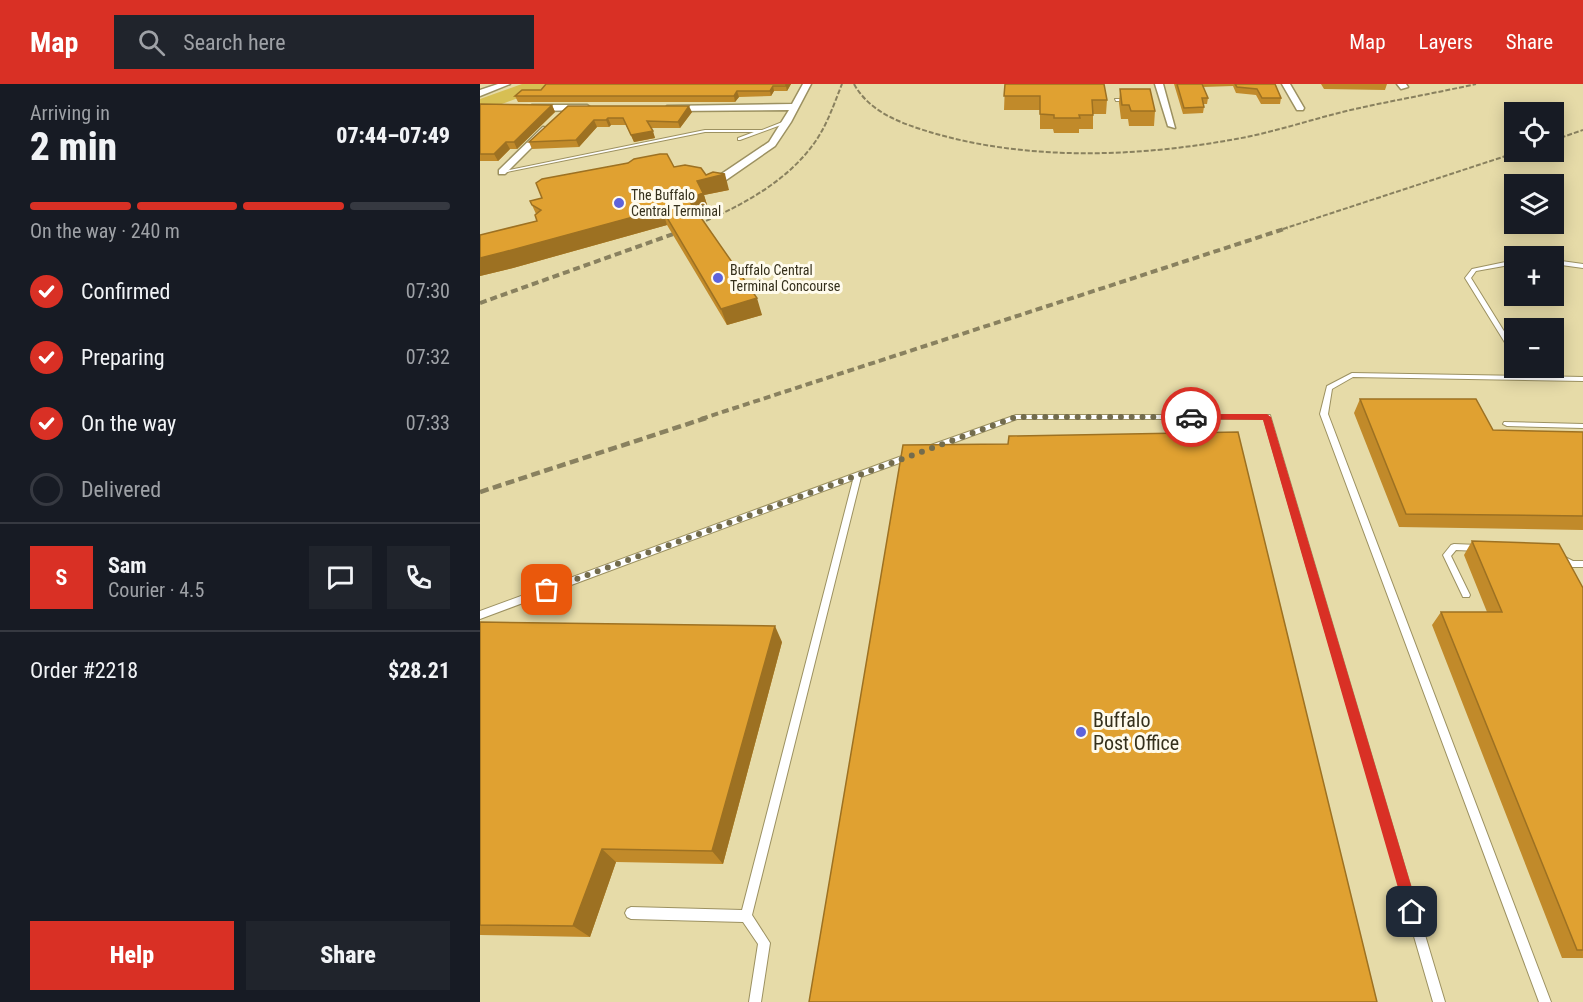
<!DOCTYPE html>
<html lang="en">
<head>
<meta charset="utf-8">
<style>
	:root { --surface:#171b24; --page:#20242c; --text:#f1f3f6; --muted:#9ea1a6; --line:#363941; --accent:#d93025 }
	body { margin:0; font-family:"Roboto Condensed",sans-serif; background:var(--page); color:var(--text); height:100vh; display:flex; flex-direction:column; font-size:22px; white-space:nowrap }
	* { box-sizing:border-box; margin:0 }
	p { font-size:20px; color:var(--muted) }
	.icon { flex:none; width:33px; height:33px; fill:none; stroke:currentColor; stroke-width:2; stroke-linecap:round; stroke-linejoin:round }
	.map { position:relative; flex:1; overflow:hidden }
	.panel { display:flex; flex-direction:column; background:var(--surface); width:480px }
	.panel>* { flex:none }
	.tools { position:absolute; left:1024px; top:18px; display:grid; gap:12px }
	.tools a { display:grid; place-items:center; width:60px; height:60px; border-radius:0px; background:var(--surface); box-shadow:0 3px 15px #0003; font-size:30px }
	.pin { position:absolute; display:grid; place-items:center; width:51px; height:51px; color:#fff; margin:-26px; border-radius:12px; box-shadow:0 3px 9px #0006 }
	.courier { position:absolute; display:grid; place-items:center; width:60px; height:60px; margin:-30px; border:4px solid #d93025; border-radius:50%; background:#fff; color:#222; box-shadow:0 2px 8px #0007 }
	.headline em { font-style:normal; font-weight:800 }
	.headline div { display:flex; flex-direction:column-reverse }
	.headline { display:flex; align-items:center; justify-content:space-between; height:102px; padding:0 30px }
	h1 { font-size:39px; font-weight:800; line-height:45px }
	.bar { display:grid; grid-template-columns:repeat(4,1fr); gap:9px 6px; align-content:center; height:72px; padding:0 30px }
	.bar i { height:8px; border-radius:4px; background:var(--line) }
	.bar .selected { background:var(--accent) }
	.bar p { grid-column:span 4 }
	.line { display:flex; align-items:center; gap:15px; padding:0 30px; border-top:2px solid var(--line) }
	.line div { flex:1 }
	.round { display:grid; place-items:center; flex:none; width:63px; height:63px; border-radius:0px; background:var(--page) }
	ol { padding:0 30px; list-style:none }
	li { display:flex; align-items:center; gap:18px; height:66px }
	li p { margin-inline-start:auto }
	li .icon { padding:6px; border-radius:50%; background:var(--accent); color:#fff; stroke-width:4 }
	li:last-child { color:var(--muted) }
	li i { width:33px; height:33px; border:3px solid var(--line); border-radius:50% }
	.action { display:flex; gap:12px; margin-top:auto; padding:12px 30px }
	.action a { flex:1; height:69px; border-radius:0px; background:var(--accent); color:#fff; font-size:24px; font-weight:800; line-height:69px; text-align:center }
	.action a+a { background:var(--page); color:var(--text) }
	header { display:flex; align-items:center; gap:36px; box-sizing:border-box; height:84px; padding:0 30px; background:var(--accent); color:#fff }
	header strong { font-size:28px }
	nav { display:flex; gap:33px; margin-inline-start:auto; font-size:21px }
	.search { width:420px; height:54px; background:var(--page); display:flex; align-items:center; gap:15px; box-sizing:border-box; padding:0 21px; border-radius:0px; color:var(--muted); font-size:22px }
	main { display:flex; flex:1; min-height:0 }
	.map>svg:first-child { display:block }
	.green { fill:#d7bf53 }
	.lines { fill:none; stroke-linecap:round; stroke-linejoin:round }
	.service-casing { stroke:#9c9161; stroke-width:2 }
	.minor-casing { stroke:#9c9161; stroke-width:3 }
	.service { fill:#fff; fill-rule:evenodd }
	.minor { fill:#fff; fill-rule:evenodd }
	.rail-far2 { stroke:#89815f; stroke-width:2; stroke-dasharray:5 2; stroke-linecap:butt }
	.rail-far1 { stroke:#89815f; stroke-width:4; stroke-dasharray:7 4; stroke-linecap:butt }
	.rail { stroke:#89815f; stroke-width:4.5; stroke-dasharray:9 4.5; stroke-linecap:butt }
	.wall { fill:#c18a2a }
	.shaded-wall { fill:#9d7122 }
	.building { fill:#e0a131; stroke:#9d7122; stroke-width:1.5 }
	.route { fill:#d93025 }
	.done { stroke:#736c4d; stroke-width:6; stroke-dasharray:0 10.8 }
	.poi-dot { fill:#5e63db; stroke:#fffbec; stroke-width:2 }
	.labels { text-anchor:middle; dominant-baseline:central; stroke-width:6; stroke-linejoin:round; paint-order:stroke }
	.far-poi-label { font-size:14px; fill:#35301c; stroke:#fffbec; text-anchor:start }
	.near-poi-label { font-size:20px; fill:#35301c; stroke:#fffbec; text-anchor:start }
</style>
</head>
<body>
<header>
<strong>Map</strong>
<div class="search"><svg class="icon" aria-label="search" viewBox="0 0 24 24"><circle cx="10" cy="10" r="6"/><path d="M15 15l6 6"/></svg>Search here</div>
<nav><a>Map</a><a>Layers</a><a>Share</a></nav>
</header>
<main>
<section class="panel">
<div class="headline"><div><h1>2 min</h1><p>Arriving in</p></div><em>07:44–07:49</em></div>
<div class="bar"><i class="selected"></i><i class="selected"></i><i class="selected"></i><i></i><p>On the way · 240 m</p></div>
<ol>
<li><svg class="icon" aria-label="check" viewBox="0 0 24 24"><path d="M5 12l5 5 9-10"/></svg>Confirmed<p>07:30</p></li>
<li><svg class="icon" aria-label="check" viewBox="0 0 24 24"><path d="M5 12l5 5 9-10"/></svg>Preparing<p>07:32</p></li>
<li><svg class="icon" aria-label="check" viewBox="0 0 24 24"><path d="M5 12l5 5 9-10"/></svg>On the way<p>07:33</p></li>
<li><i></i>Delivered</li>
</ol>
<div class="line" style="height:108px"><b class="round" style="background:var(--accent);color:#fff">S</b><div><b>Sam</b><p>Courier · 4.5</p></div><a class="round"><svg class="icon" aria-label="chat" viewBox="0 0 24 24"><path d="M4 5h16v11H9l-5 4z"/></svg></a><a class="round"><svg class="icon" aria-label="phone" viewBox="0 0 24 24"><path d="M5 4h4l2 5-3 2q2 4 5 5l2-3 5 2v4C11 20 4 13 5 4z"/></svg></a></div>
<div class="line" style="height:78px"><div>Order #2218</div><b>$28.21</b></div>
<div class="action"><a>Help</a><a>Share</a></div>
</section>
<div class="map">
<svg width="1103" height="918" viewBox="0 0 1103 918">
	<rect width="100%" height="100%" fill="#e6dba8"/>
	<path class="green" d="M42 0H76L0 28V15Z"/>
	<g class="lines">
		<defs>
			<path id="service" d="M635 15H651L653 16 651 17H636Z
				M305 37 309 38 260 56H258V54L274 48H225L22 89 20 88 225 46H282Z
				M1035 176V180L996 187 991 194 1035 265V272L1032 270 985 194 992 185Z
				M1074 176 1103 180V184L1074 180Z
				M1040 284H1046L1052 292 1103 293V297L873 293 852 305 848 330 1071 918H1059L840 330 847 302 872 289 1045 292Z
				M536 331H790L965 918H953L784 335H537L454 366H451L447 364 448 362Z
				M1024 338 1103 340V344L1027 342 1023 340Z
				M430 369 434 372 433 374 381 393 272 831 290 859 281 918H269L278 860 263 838 151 835 147 833 145 829 147 825 151 823 262 826 373 396 0 535V527Z
				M974 460 998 461 1001 462 1002 464 1001 466 998 467 976 466 971 472 990 511 989 513H983L963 471 971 461Z
				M1081 471 1093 477H1103V483H1092L1078 476 1077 474 1078 472Z"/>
			<path id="minor" d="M18 0H30L0 12V6Z
				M323 0H331L311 38 295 62 236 103H228V99L289 58 309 26 190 27 186 24 187 22 312 20Z
				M675 0H683L695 44 688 42Z
				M802 0H810L824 24 823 26H817Z
				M917 0H926L928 3 921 5Z
				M107 21 111 24 110 26 52 27 48 24 52 21Z
				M63 43 70 45 25 90H19V86Z"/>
		</defs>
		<use href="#service" class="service-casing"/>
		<use href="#minor" class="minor-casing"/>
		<use href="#service" class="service"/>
		<use href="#minor" class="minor"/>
		<path class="rail-far2" d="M374 0C390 29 423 40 453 49 549 77 658 73 756 55 796 48 835 34 875 25 915 16 956 9 996 0
			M1074 56 1103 46
			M207 145C253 126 305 101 335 58 347 41 354 20 362 0
			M803 145 1038 68"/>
		<path class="rail-far1" d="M0 219 210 144
			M221 335 807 144"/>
		<path class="rail" d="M0 408 226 334"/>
	</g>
	<path class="wall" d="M66 0H311L307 7H294L291 12 259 13 255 18H38L35 12 61 6Z
		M525 0 627 16 626 30H613V45H599V49H574L573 45H560V26H524Z
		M694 0H795L801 14 800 20H781L776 11 756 9 753 2 723 3 728 14 727 20H724V23L723 29 703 30Z
		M841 0H907L905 6 844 5Z
		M640 5 675 27 674 42H649L648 35H641L639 19Z
		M0 20 72 21 75 28 37 65H30L18 77H0Z
		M88 22 212 28 200 44H171L175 54 154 58 146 41H131L129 43H117L99 63 52 65 49 58Z
		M194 83 226 91 249 106 224 111 228 124 218 129 282 231 247 241 187 141 33 184 0 192V151L57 137 56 130 52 121Z
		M880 315 1013 346 1103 348V446L919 443 874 329Z
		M992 457 1103 504V874H1082L952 541 961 528H1007L984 471Z
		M0 538 302 558 243 780 136 778 110 853 0 851Z"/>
	<path class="shaded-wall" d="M306 0H311L307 7 306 2Z
		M293 2 294 7 291 12 290 7Z
		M257 7 259 13 255 18 254 12Z
		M72 21 75 28 37 65 34 58Z
		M209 22 212 28 200 44 198 38Z
		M128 34 131 41 129 43 126 36Z
		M114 36 117 43 99 63 96 56Z
		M173 47 175 54 154 58 151 51Z
		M26 58 30 65 18 77 14 70Z
		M245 90 249 106 224 111 228 124 214 131 208 115 217 97Z
		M182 125 187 141 33 184 0 192V174Z
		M277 214 282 231 247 241 241 225Z
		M295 542 302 558 243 780 232 767Z
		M122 765 136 778 110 853 93 842Z"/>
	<path class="building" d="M66 0H306V2H293L290 7H257L254 12H35L42 6H61Z
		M525 0H624L627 16H612L613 31H599L600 34H574V31L560 30V12H524Z
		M697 0H722L728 14H722L724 23 704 24Z
		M755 0H795L801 14H782L777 5 757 3Z
		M640 5H670L675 27H651L649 21H642Z
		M0 20 72 21 34 58H26L14 70H0Z
		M88 22H209L198 38 167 37 173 47 151 51 143 34H128L126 36H114L96 56 49 58Z
		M180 70H187L194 83 205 81 221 84 226 91 233 88 245 90 217 97 223 109 208 115 277 214 241 225 182 125 24 168 0 174V151L57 137 55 131 61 126 52 121 50 117 62 114 56 99 62 95 148 79 154 75Z
		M880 315H996L1013 346 1103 348V432L926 430Z
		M758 348 897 918H329L423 361 528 360 529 352Z
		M992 457 1079 460 1103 504V866H1097L961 528H1022Z
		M0 538 295 542 232 767 122 765 93 842 0 841Z"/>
	<path class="route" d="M711 330H787L791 333 939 828 937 833 932 835 927 833 925 828 783 336 708 335V331Z"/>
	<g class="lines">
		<path class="done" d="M67 506 536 333H711"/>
	</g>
	<g class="poi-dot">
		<circle cx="139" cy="119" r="6"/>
		<circle cx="238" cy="194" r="6"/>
		<circle cx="601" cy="648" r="6"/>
	</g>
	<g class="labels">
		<g class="far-poi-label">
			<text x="151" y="111">The Buffalo<tspan x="151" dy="16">Central Terminal</tspan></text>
			<text x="250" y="186">Buffalo Central<tspan x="250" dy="16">Terminal Concourse</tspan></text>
		</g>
		<g class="near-poi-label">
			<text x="613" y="636">Buffalo<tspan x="613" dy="23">Post Office</tspan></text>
		</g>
	</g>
</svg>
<div class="tools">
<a><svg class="icon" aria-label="locate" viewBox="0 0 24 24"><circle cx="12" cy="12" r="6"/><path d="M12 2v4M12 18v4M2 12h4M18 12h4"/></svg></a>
<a><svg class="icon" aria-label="layers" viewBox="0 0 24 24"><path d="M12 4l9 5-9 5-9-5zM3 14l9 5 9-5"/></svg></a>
<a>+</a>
<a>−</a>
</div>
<div class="pin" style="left:67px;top:506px;background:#ea580c"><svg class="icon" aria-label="bag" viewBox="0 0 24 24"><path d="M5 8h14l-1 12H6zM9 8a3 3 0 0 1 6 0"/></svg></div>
<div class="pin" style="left:932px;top:828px;background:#1f2937"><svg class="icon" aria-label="home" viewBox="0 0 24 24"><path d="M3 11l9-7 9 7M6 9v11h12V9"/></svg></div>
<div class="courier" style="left:711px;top:333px"><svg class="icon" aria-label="car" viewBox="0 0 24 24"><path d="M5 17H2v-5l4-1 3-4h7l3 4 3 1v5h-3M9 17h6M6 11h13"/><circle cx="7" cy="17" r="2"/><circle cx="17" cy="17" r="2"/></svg></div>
</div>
</main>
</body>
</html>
